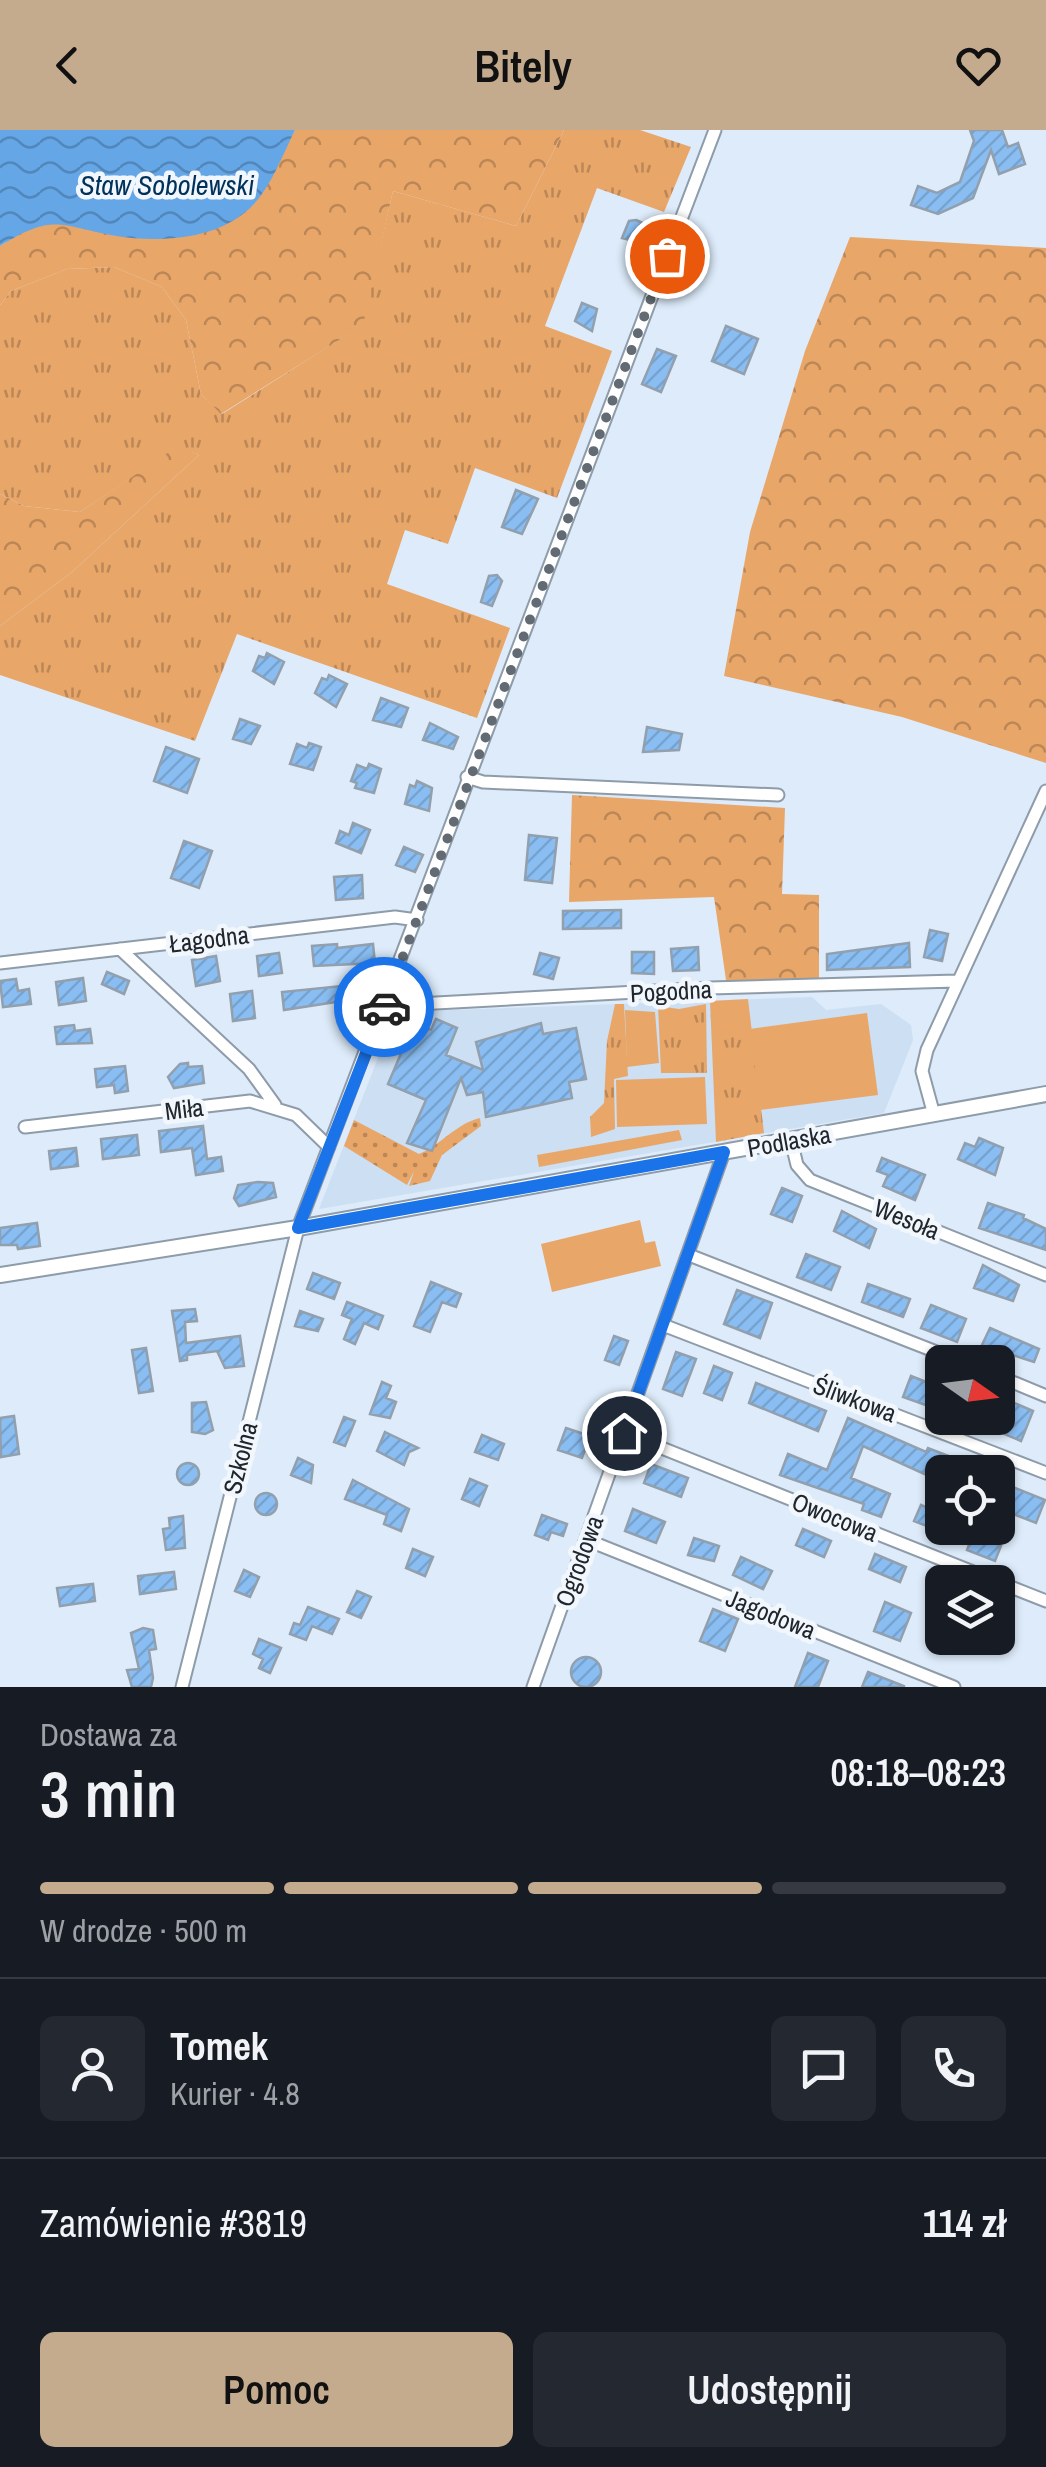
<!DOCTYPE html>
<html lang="pl">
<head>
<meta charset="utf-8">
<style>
	:root { --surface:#171b24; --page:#242831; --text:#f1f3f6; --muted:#9ea1a6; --line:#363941; --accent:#c4ab8e }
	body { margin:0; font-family:"Archivo Narrow",sans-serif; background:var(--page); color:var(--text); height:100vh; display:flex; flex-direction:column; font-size:38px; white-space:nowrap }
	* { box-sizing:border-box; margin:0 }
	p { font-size:32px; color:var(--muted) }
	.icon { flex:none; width:55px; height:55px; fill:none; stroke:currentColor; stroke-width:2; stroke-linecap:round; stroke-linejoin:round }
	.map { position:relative; height:1557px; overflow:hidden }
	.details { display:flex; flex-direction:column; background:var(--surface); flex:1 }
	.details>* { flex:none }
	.needle { width:65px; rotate:104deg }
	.controls { position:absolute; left:925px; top:1215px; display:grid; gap:20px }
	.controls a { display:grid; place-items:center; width:90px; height:90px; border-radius:15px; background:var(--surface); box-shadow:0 2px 8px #0004; font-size:50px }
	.pin { position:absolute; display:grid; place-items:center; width:85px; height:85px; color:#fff; margin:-42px; border:5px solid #fff; border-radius:50%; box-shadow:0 2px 10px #0007 }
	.courier { position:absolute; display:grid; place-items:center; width:100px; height:100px; margin:-50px; border:8px solid #1a73e8; border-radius:50%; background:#fff; color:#222; box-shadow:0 2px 12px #0007 }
	.headline em { font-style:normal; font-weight:600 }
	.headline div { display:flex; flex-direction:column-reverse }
	.headline { display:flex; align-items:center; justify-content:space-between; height:170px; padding:0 40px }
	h1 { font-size:65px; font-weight:600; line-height:75px }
	.bar { display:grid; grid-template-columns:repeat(4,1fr); gap:15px 10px; align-content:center; height:120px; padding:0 40px }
	.bar i { height:12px; border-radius:8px; background:var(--line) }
	.bar .selected { background:var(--accent) }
	.bar p { grid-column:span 4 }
	.line { display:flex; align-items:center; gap:25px; padding:0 40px; border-top:2px solid var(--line) }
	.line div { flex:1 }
	.round { display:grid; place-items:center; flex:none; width:105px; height:105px; border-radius:15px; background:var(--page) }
	.action { display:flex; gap:20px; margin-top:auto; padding:20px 40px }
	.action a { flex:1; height:115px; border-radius:15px; background:var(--accent); color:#111; font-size:40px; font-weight:600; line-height:115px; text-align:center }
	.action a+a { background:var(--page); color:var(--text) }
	header { display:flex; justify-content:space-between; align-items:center; height:130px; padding:0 40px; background:var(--accent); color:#111; font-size:45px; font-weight:600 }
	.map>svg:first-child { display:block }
	.built { fill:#ccdff3 }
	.grass { fill:url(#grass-tufts) }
	.forest { fill:url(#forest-crowns) }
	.park { fill:url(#park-dots) }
	.garden { fill:#e9a669 }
	.water { fill:url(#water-waves) }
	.building { fill:url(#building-hatch); stroke:#929fad; stroke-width:2.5 }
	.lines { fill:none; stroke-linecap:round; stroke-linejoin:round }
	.minor-casing { stroke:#8e9ba9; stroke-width:15 }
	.tertiary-casing { stroke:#8e9ba9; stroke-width:18 }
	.minor { stroke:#fff; stroke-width:11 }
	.tertiary { stroke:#fff; stroke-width:14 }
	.done { stroke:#626b73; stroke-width:10; stroke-dasharray:0 18 }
	.route { stroke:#1a73e8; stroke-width:12 }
	.labels { text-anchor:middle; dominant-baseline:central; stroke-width:9; stroke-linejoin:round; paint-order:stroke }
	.street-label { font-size:25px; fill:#20262b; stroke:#f1f7fd }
	.water-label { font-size:28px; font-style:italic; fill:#003159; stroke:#f1f7fd }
</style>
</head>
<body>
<header><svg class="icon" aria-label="back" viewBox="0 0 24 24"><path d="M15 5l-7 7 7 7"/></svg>Bitely<svg class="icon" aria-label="heart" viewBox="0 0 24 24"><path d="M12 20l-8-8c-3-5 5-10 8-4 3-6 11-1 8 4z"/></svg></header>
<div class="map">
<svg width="1046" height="1557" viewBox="0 0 1046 1557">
	<defs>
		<pattern id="grass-tufts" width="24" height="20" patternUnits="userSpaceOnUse" patternTransform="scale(2.5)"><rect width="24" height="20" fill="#e9a669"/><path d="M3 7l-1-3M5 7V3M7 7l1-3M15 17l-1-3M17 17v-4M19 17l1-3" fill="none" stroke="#bc8757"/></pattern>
		<pattern id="forest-crowns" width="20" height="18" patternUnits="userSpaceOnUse" patternTransform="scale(2.5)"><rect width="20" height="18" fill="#e9a669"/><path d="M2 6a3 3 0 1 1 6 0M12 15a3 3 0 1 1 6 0" fill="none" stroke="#bc8757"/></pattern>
		<pattern id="park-dots" width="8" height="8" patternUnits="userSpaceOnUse" patternTransform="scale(2.5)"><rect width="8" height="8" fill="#e9a669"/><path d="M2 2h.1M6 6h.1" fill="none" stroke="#bc8757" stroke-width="1.8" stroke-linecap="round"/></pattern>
		<pattern id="water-waves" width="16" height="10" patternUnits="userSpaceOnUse" patternTransform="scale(2.5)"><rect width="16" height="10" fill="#64a6e6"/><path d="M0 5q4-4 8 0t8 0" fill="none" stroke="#5287bb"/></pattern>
		<pattern id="building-hatch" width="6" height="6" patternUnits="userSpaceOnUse" patternTransform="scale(2.5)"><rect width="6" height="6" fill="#8abef2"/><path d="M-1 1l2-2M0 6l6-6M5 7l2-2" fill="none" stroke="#77a3d0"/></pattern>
	</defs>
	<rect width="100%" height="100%" fill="#ddebfa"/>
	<path class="built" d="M812 867 826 880 881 874 911 895 913 910 884 983 319 1079 396 882Z"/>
	<path class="grass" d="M564 0H640L691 17 664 82 597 58 545 196 612 221 557 368 475 338 448 414 405 400 387 454 510 498 477 588 237 504 195 611 0 545V496L72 442 199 325 178 317 80 382 24 376 0 364V175L11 161 67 139 114 137 162 157 186 190 201 264 222 284 362 195 393 61 516 96Z
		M748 869 764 1003 716 1012 710 871Z
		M615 874H624L628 946 614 949 615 999 591 1007 590 987 604 973 607 911Z
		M706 874 707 943H661L658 876 679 879Z"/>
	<path class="forest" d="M295 0H564L516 96 393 61 363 195 221 284 201 264 186 190 162 157 114 137 67 139 11 161 0 175V116L27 99 62 91 116 106 253 75Z
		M850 107 1046 118V633L902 587 724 546 750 402 805 221Z
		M178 316 199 325 72 442 0 496V364L24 376 80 382Z
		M572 665 785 678 782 764 819 765V850H726L714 767 569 772Z"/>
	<path class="park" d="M480 988 481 996 442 1025 430 1051 409 1056 414 1041 407 1055 344 1016 354 990 419 1024C440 1016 455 994 480 988Z"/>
	<path class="garden" d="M625 880 655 882 659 933 627 937Z
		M867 883 878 965 760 980 750 899Z
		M705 947 707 994 617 997 616 950Z
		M679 1000 682 1010 539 1037 537 1025Z
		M640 1090 645 1113 655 1111 661 1136 552 1162 541 1114Z"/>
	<path class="water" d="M0 0H295C283 24 272 54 254 74 221 110 160 113 116 106 59 96 55 82 0 116Z"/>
	<path class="building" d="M970 0H1002L1008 17 1018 13 1025 34 999 44 991 20 973 68 938 84 911 75 918 56 937 63 960 52 974 11Z
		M636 90 654 98 648 114 622 108 629 91Z
		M582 173 597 179 592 201 575 191Z
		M726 196 758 209 744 244 712 231Z
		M657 219 676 226 661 262 642 254Z
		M516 360 538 369 522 404 502 397Z
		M497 445 502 451 492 476 481 472 489 446Z
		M267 523 284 532 274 554 253 541 259 526 265 528Z
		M329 545 347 554 336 577 315 563 322 548 327 550Z
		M381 568 408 578 401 597 373 590Z
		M240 589 260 596 251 614 233 609Z
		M430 593 458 607 453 619 423 610Z
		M647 597 682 604 679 620 643 622Z
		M309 613 321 617 313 640 290 634 297 614 307 618Z
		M166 617 199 629 187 663 154 651Z
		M369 634 381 639 374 663 355 658 357 653 351 651 357 635 367 639Z
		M417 651 432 658 429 681 405 674 410 655 415 657Z
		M353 693 370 700 361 723 336 713 340 701 349 705Z
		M529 705 557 708 552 753 525 750Z
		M184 711 212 721 199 758 171 748Z
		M404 717 423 725 415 742 396 735Z
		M362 745 363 768 336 770 334 747Z
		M621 780V798L563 799V781Z
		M930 800 948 804 942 831 924 827Z
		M909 813 910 837 827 840V824Z
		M337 814V818L373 814 375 833 314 836 312 816Z
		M698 817 699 840 673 841 671 819Z
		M632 822H654V844L632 843Z
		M279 823 282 843 259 846 257 826Z
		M540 823 559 828 553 849 534 844Z
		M216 826 220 851 196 856 192 830Z
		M107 842 129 851 124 864 102 854Z
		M83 848 86 871 59 875 56 852Z
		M16 849 18 861 29 859 31 874 3 877 0 851Z
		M361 854 362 868 284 880 282 862Z
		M252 861 255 888 233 891 230 864Z
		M436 889 457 898 446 925 483 940 476 912 541 893 543 904 576 898 586 949 569 952 572 968 486 987 483 962 467 965 461 948 432 1021 407 1013 426 970 388 954 414 893 431 900Z
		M74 895 75 901 90 899 92 913 57 914 55 897Z
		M188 933V937L202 936 204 953 174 958 168 947 180 934Z
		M125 936 128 961 115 963 114 955 97 957 95 939Z
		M203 996 207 1029 221 1027 223 1041 196 1045 192 1018 161 1022 159 1001Z
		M137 1005 139 1025 103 1029 101 1009Z
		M979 1008 1003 1018 995 1045 958 1029 965 1013 975 1017Z
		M76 1018 78 1036 51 1039 49 1021Z
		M882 1028 925 1045 915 1070 883 1056 888 1045 877 1041Z
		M258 1052 273 1053 276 1067 239 1076 234 1068 238 1055Z
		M782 1058 802 1066 792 1092 771 1084Z
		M988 1073 1024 1085 1023 1088 1046 1099V1120L979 1098Z
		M842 1081 876 1099 869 1118 834 1101Z
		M37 1093 40 1116 18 1119 17 1115H0V1098Z
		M806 1124 840 1137 831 1160 797 1147Z
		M983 1135 1019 1155 1013 1171 974 1158Z
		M313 1143 340 1153 334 1169 307 1159Z
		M431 1152 461 1164 456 1177 442 1172 430 1202 414 1196Z
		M868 1154 910 1169 903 1187 862 1172Z
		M737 1160 772 1173 760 1208 724 1194Z
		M347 1172 383 1186 378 1199 364 1193 355 1214 344 1209 352 1189 342 1185Z
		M931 1175 966 1189 957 1212 921 1198Z
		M195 1179 197 1191 185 1192 186 1213 240 1206 244 1236 225 1238 217 1221 187 1225V1230L180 1231 172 1181Z
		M300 1181 323 1189 318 1201 295 1196Z
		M990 1198 1039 1219 1034 1232 982 1215Z
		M614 1206 628 1211 619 1235 605 1230Z
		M146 1218 153 1261 139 1263 132 1220Z
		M676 1222 696 1229 682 1266 663 1259Z
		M714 1236 732 1243 722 1270 704 1263Z
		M911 1246 939 1257 931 1277 903 1267Z
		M382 1252 391 1256 386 1268 396 1272 390 1288 370 1284Z
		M756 1253 826 1281 818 1301 749 1273Z
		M1003 1268 1033 1281 1021 1311 966 1288H998Z
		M206 1272 213 1300 205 1304 192 1302V1273Z
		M14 1286 19 1324 1 1327 0 1288Z
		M344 1287 355 1291 345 1316 334 1312Z
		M848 1288 926 1322 928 1318 959 1330 954 1342H942V1352L863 1316 851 1348 890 1364 881 1387 862 1380 864 1374 780 1345 788 1324 827 1340Z
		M566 1298 590 1306 582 1328 558 1320Z
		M385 1302 418 1318 409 1322 404 1335 377 1321Z
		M482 1305 504 1314 498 1330 475 1322Z
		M298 1328 313 1335 311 1353 291 1345Z
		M177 1344a11 11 0 1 1 22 0a11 11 0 1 1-22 0Z
		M651 1334 688 1348 681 1367 644 1353Z
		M470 1349 487 1356 479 1376 462 1369Z
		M353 1350 409 1379 401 1401 384 1394 387 1385 345 1369Z
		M998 1351 1045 1370 1036 1393 998 1378Z
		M255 1374a11 11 0 1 1 22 0a11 11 0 1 1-22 0Z
		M921 1375 942 1384V1402L914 1391Z
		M633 1379 665 1392 656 1413 625 1401Z
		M542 1385 567 1394 563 1406 551 1402 548 1410 535 1405Z
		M183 1386 185 1418 166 1420 163 1399 170 1398 169 1388Z
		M803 1399 831 1411 824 1427 796 1415Z
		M973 1404 1001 1416 995 1431 967 1420Z
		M694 1408 719 1416 714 1431 688 1425Z
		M413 1419 433 1427 425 1446 406 1438Z
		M875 1424 906 1437 900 1452 869 1439Z
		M741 1427 772 1441 763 1459 733 1445Z
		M244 1440 259 1447 250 1467 235 1461Z
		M174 1442 176 1459 140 1464 138 1446Z
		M93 1454 95 1471 60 1476 57 1458Z
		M357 1461 371 1467 361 1488 347 1482Z
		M885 1472 911 1483 900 1511 874 1501Z
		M308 1477 339 1489 332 1504 312 1496 306 1510 290 1504 294 1493 300 1495Z
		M713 1479 738 1489 725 1521 700 1511Z
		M143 1498 153 1500 156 1519 149 1520 153 1548 151 1557H132L127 1540 139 1539 131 1503Z
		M259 1509 281 1518 270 1543 259 1538 263 1529 253 1524Z
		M808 1523 828 1531 818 1557H795Z
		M571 1542a15 15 0 1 1 30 0a15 15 0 1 1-30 0Z
		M868 1542 904 1556V1557H862Z"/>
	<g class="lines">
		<defs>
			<path id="minor" d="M467 647 483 652 778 665
				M120 819 249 939 275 975
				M0 833 395 787 417 790
				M386 870 399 875 710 858 956 851
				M934 985 922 941 927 920 1046 661
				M25 997 250 971 296 985 329 1017
				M791 1010 797 1035 810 1050 1046 1145
				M689 1125 962 1232
				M663 1195 1046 1343
				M998 1246 1046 1266
				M624 1303 1046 1471
				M587 1410 954 1557
				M182 1557 298 1098 715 0
				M533 1557 724 1022"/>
			<path id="tertiary" d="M0 1145 298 1098 1046 964"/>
		</defs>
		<use href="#minor" class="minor-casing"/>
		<use href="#tertiary" class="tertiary-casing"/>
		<use href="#minor" class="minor"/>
		<use href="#tertiary" class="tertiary"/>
	</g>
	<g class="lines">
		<path class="done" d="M384 877 667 126"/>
		<path class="route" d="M384 877 298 1098 724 1022 624 1303"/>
	</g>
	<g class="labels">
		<g class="street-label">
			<text transform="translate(209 809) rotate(-7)">Łagodna</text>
			<text transform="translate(671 861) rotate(-3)">Pogodna</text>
			<text transform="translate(184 979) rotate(-7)">Miła</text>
			<text transform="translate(789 1011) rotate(-10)">Podlaska</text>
			<text transform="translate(907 1089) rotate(22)">Wesoła</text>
			<text transform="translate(855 1269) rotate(21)">Śliwkowa</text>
			<text transform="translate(240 1328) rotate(-76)">Szkolna</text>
			<text transform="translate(835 1387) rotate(22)">Owocowa</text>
			<text transform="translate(579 1431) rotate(-70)">Ogrodowa</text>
			<text transform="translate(771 1484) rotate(22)">Jagodowa</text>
		</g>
		<g class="water-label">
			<text x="167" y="55">Staw Sobolewski</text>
		</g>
	</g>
</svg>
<div class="controls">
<a><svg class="needle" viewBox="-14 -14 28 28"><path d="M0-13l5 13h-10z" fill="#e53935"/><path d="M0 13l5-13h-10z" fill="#9ea1a6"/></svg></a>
<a><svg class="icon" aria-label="locate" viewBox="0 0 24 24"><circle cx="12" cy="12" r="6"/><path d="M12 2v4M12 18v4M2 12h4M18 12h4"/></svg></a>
<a><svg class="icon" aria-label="layers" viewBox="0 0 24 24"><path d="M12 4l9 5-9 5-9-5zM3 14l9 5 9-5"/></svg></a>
</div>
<div class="pin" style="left:667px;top:126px;background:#ea580c"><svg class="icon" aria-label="bag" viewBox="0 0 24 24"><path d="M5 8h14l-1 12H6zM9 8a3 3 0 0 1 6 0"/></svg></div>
<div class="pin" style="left:624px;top:1303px;background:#1f2937"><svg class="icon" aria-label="home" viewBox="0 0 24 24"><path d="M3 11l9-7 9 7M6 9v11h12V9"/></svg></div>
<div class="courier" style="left:384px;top:877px"><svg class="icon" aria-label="car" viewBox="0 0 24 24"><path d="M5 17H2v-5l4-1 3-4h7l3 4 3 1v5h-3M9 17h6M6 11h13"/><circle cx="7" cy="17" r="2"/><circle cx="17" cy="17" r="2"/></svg></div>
</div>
<section class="details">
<div class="headline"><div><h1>3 min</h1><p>Dostawa za</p></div><em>08:18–08:23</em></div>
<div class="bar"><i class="selected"></i><i class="selected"></i><i class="selected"></i><i></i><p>W drodze · 500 m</p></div>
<div class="line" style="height:180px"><a class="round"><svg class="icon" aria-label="person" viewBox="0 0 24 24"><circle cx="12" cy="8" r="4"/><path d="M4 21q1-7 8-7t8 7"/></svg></a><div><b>Tomek</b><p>Kurier · 4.8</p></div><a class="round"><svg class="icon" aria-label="chat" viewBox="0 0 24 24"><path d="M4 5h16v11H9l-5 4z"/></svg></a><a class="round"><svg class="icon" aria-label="phone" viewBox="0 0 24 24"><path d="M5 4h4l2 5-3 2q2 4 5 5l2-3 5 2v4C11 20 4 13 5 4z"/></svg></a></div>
<div class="line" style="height:130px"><div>Zamówienie #3819</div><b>114 zł</b></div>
<div class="action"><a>Pomoc</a><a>Udostępnij</a></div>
</section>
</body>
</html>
